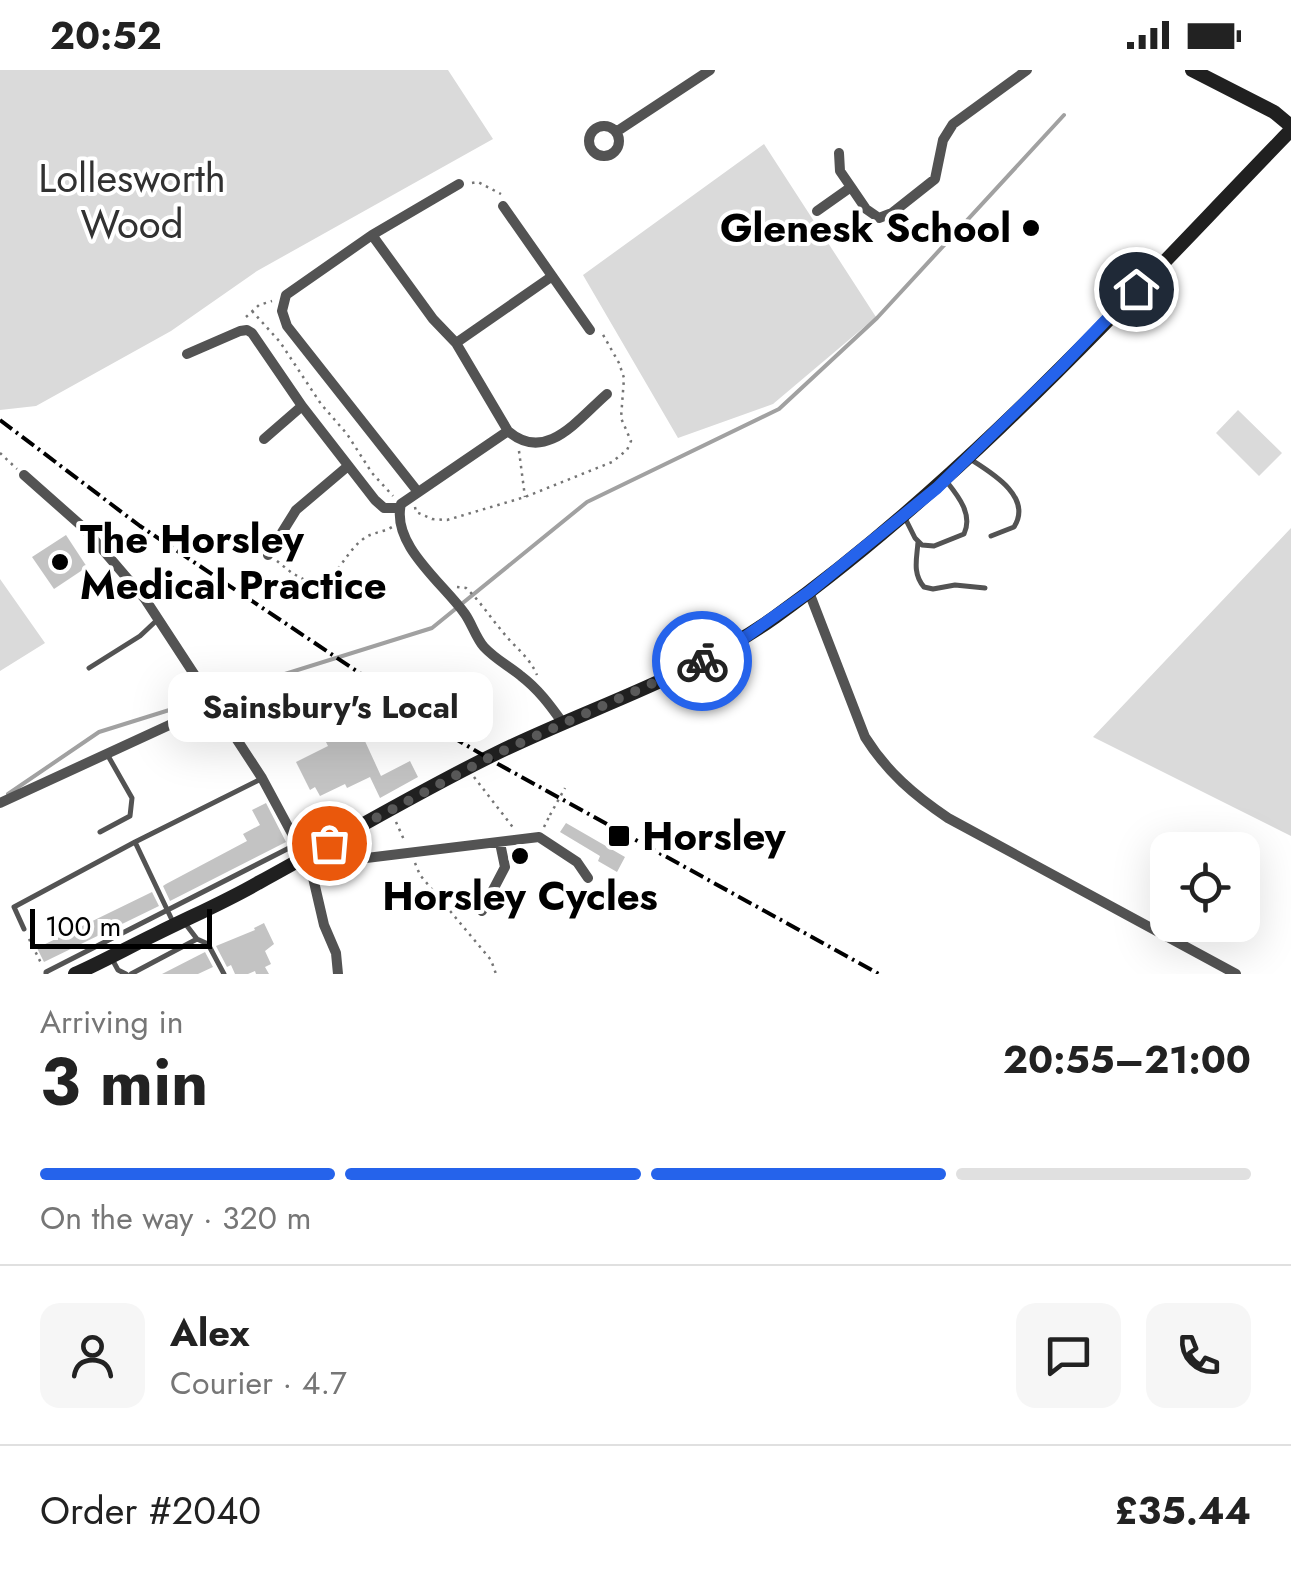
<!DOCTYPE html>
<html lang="en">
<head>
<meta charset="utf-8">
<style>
	:root { --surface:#fff; --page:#f6f6f6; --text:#222; --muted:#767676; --line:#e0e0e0; --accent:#2563eb }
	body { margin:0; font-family:Jost,sans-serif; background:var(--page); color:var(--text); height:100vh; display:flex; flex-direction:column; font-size:38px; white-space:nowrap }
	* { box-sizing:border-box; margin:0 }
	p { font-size:32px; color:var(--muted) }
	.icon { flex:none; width:55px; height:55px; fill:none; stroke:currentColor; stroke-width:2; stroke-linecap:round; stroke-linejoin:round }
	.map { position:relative; height:904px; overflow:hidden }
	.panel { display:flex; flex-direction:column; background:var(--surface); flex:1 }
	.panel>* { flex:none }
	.controls { position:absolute; left:1150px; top:762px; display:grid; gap:20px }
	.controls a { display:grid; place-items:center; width:110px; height:110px; border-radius:20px; background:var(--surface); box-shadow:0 10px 40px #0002; font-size:50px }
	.scale { position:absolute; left:30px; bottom:25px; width:182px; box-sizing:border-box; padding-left:10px; border:5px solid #000; border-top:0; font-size:28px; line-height:35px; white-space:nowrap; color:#000; -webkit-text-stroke:8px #fff; paint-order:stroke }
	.pin { position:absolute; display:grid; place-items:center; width:85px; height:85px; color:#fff; margin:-42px; border:5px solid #fff; border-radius:50%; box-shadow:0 2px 10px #0007 }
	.courier { position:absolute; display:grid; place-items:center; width:100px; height:100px; margin:-50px; border:8px solid #2563eb; border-radius:50%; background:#fff; color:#222; box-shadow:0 2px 12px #0007 }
	.bubble { position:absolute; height:70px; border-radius:20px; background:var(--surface); box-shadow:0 10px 40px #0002; font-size:32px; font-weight:700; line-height:70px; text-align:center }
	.overview em { font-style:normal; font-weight:700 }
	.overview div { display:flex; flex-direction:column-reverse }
	.overview { display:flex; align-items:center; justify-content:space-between; height:170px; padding:0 40px }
	h1 { font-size:65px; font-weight:700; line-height:75px }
	.bar { display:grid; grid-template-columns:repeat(4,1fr); gap:15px 10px; align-content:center; height:120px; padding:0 40px }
	.bar i { height:12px; border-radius:8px; background:var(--line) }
	.bar .on { background:var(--accent) }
	.bar p { grid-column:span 4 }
	.line { display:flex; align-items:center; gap:25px; padding:0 40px; border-top:2px solid var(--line) }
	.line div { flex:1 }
	.round { display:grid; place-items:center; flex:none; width:105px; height:105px; border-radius:20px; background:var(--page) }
	.status { display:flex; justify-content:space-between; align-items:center; height:70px; padding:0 50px; background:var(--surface); direction:ltr }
	.status svg { height:28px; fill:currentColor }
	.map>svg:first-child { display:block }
	.green { fill:#dadada }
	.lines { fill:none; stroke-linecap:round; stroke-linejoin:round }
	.stream { stroke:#a1a1a1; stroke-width:4 }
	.building { fill:#c3c3c3 }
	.path { stroke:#757575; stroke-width:2.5; stroke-dasharray:2.5 5; stroke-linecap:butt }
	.lane { stroke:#535353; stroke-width:5 }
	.street { stroke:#535353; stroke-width:10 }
	.secondary { stroke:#202020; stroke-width:14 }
	.rail { stroke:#000; stroke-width:4; stroke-dasharray:15 5 2.5 5; stroke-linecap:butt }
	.path-bridge { stroke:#757575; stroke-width:2.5; stroke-dasharray:2.5 5; stroke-linecap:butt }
	.done { stroke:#595959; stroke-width:10; stroke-dasharray:0 18 }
	.route { stroke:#2563eb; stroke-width:12 }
	.poi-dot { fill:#000; stroke:#fff; stroke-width:4 }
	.labels { text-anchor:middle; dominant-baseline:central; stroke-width:8; stroke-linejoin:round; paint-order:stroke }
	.park-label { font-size:40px; fill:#313131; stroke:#fff }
	.poi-label { font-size:40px; font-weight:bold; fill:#000; stroke:#fff; text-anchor:start }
</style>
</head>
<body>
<div class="status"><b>20:52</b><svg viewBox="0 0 49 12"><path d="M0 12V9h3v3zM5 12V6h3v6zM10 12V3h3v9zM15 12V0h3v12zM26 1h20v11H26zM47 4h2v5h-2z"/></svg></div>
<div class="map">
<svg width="1291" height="904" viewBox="0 0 1291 904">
	<rect width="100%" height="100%" fill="#fff"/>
	<path class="green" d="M0 0H448L493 69 257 201 171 261 36 336 0 340Z
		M764 74 876 247 773 334 678 368 583 205Z
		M1238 340 1282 383 1259 406 1216 363Z
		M1291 458V766L1093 667Z
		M0 509 45 573 0 601Z"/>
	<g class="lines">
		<path class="stream" d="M8 724 99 662 432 558 587 432 779 339 877 248 1064 45"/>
	</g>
	<path class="building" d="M66 465 87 497 54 519 32 487Z
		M361 651 368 667 364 669 381 706 410 691 418 707 380 728 370 707 347 718 345 714 320 726 315 717 310 720 296 692 328 676 323 666Z
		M266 733 286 772 170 831 163 816 166 814 247 771 243 764 260 755 252 740Z
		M566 753 625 787 617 802 598 791 600 786 560 762Z
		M152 822 159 836 44 892 37 878Z
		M264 853 274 874 265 881 271 894 265 897 269 904H256L255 901 248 904H235L231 895 227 897 216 876 255 860 254 858Z
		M205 882 213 897 198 904H162Z"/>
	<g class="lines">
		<path class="path" d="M472 113 478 112 501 124
			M252 241 280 272 321 334 347 364 372 403 393 426
			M246 247 259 235 272 231
			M519 381 525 427
			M0 383 17 399
			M415 437 416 442 432 449 447 450 525 427 612 392 627 380 631 371 621 348 624 308 619 293 602 263
			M277 491 292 503 316 516C338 508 344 484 362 470 371 462 382 463 392 457
			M457 517 466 518C480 531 490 547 502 561 514 577 529 586 537 605
			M474 707 515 760
			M396 752 405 772
			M544 757 550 745
			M415 793 420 805 491 890 496 904
			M29 869 41 893"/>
		<path class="lane" d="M970 389C992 403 1033 427 1014 457L991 466
			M904 446 915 468 922 475 934 476 964 464C973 445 959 427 947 412
			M918 472C917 488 912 503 924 517L933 519 955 515 985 518
			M89 598 140 566 156 551
			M100 762 130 746 132 728 107 684
			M135 772 173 852
			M184 852 197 869 208 874 224 904
			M24 859 14 837 135 772 261 709
			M112 889 118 900 126 904
			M46 904V902L295 775
			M131 904 197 869"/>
		<path class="street" d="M589 71a15 15 0 1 1 30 0a15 15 0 1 1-30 0Z
			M616 62 710 0
			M839 83 840 101 851 117
			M503 136 590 260
			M817 141 851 117 866 139 879 148 892 143 935 109 943 70 953 54 1027 0
			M372 165 433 249 456 273 508 361 401 434C391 475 443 513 465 544 472 554 476 568 484 577 495 589 509 596 521 606 538 619 550 635 562 652
			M456 273 551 207
			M187 284 240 261 247 260 252 263 302 336 375 430 384 438H399
			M508 361C546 394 578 349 607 324
			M264 369 302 336
			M24 405 85 459 145 529 262 708 311 799 324 855 336 883 338 904
			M418 422 287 256 282 241 286 225 372 165 459 114
			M268 485 296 440 348 396
			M809 522 865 667C887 702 914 725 948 748L1236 904
			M0 733 215 634
			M309 795 539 767 577 792 588 808
			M482 841 505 797 500 773"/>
		<path class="secondary" d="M1192 0 1274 42 1291 56
			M75 904C102 892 129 877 156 864 190 847 225 832 258 813 337 770 415 723 497 683 589 638 691 607 775 547 967 409 1126 230 1291 60"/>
		<path class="rail" d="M0 350 140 456 376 614 427 652 498 694 879 904"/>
		<path class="path-bridge" d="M550 745 565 718"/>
	</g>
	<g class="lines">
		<path class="done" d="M329 773 496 684 702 591"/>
		<path class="route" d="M702 591 734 575 809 522 937 418 1059 299 1136 219"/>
	</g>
	<g class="poi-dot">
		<circle cx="1031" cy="158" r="10"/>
		<circle cx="60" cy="492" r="10"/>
		<rect x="607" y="754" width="24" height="24" rx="5"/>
		<circle cx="520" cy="786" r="10"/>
	</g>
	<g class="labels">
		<g class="park-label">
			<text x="132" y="108">Lollesworth<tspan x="132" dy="46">Wood</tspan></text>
		</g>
		<g class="poi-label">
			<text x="1011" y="158" text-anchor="end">Glenesk School</text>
			<text x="80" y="469">The Horsley<tspan x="80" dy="46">Medical Practice</tspan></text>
			<text x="642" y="766">Horsley</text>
			<text x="520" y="826" text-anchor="middle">Horsley Cycles</text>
		</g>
	</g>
</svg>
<div class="controls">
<a><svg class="icon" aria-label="locate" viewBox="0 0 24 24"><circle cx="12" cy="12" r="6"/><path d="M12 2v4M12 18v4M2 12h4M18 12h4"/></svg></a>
</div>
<div class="scale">100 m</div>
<div class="pin" style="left:329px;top:773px;background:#ea580c"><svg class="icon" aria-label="bag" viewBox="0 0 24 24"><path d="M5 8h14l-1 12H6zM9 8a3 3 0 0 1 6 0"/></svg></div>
<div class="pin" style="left:1136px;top:219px;background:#1f2937"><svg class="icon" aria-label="home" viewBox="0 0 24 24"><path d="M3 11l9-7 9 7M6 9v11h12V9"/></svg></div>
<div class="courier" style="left:702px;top:591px"><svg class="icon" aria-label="bike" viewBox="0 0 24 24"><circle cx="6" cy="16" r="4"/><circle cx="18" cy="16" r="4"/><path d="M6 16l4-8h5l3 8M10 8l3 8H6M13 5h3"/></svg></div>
<div class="bubble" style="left:168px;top:602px;width:325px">Sainsbury's Local</div>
</div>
<section class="panel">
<div class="overview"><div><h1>3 min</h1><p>Arriving in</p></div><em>20:55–21:00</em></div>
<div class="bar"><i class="on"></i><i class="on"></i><i class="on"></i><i></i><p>On the way · 320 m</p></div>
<div class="line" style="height:180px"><a class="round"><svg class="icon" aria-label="person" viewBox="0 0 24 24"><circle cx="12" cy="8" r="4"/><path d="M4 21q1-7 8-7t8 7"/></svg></a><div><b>Alex</b><p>Courier · 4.7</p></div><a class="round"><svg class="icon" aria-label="chat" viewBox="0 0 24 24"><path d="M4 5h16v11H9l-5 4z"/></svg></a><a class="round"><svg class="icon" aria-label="phone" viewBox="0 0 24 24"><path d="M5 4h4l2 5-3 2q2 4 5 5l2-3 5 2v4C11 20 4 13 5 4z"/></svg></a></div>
<div class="line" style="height:130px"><div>Order #2040</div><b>£35.44</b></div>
</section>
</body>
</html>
